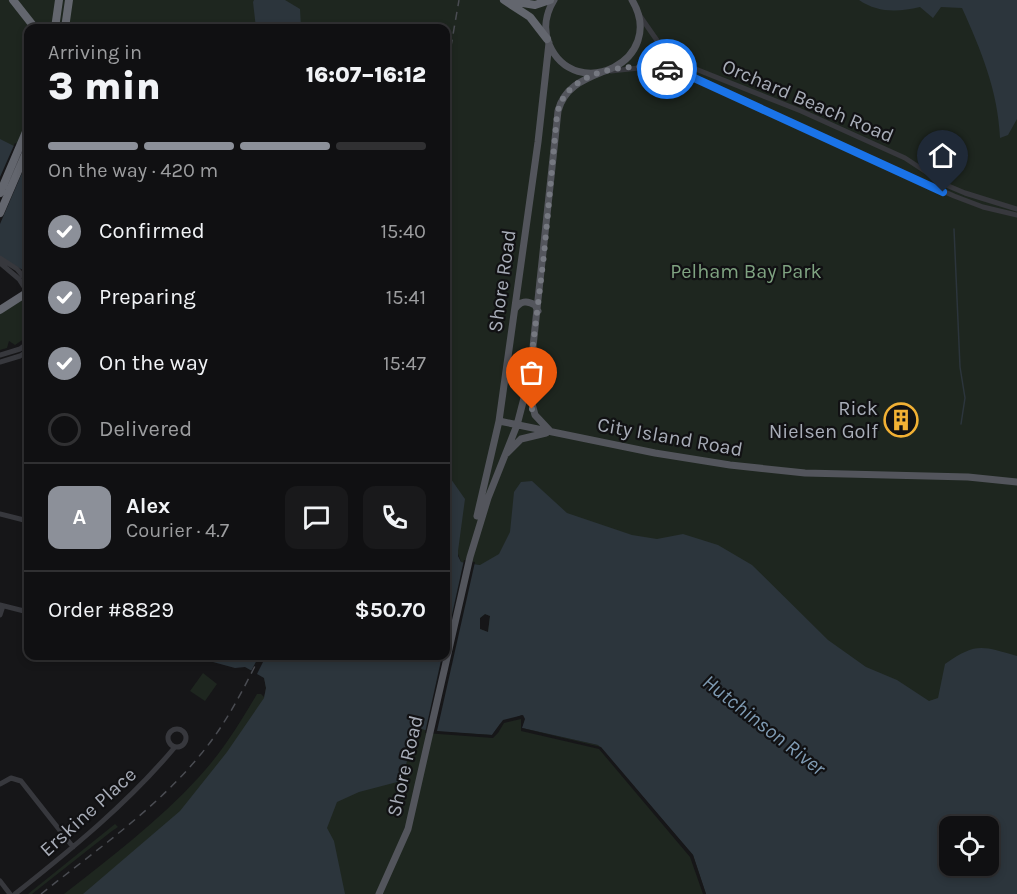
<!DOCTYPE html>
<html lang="en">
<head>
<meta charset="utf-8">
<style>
	:root { --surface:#101012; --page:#19191b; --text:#f1f3f6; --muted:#9c9d9f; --line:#303032; --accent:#8c9099 }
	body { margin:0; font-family:Karla,sans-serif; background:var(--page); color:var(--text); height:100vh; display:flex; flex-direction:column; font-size:22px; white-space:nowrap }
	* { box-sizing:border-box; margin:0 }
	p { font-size:20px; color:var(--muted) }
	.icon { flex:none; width:33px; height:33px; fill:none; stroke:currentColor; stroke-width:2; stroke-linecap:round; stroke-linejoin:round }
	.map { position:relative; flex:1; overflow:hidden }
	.drawer { position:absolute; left:24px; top:24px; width:426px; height:636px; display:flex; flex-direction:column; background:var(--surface); border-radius:12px; box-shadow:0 3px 9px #0003,0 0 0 2px var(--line) }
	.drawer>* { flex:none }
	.fabs { position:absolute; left:939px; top:816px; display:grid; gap:12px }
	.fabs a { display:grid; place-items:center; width:60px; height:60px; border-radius:12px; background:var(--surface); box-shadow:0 3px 9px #0003,0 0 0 2px var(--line); font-size:30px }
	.pin { position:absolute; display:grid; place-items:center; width:51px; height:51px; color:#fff; margin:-62px -26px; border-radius:50% 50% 50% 0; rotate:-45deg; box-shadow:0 0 6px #0007 }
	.pin .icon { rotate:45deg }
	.courier { position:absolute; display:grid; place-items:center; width:60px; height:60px; margin:-30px; border:4px solid #1a73e8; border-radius:50%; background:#fff; color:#222; box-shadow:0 2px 8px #0007 }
	.summary em { font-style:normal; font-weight:800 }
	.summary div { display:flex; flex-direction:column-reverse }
	.summary { display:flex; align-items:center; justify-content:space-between; height:102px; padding:0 24px }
	h1 { font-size:39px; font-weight:800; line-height:45px }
	.bar { display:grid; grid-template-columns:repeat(4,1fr); gap:9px 6px; align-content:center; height:72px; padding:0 24px }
	.bar i { height:8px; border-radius:4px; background:var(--line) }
	.bar .on { background:var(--accent) }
	.bar p { grid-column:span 4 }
	.line { display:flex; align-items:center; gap:15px; padding:0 24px; border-top:2px solid var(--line) }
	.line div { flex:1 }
	.round { display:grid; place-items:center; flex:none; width:63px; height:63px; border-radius:12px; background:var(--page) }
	ol { padding:0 24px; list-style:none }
	li { display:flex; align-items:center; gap:18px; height:66px }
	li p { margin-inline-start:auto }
	li .icon { padding:6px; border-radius:50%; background:var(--accent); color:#fff; stroke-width:4 }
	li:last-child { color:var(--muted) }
	li i { width:33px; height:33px; border:3px solid var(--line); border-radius:50% }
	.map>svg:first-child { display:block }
	.green { fill:#1e261f; fill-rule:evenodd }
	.water { fill:#2c353c; fill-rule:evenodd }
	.pier { fill:#161618 }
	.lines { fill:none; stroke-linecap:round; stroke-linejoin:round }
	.stream { stroke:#2c353c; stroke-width:1.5 }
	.minor { stroke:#37383d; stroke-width:5 }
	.major { stroke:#53555c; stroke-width:7 }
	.highway { stroke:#63666e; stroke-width:8 }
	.rail { stroke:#4a4c52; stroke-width:1.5; stroke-dasharray:8 6; stroke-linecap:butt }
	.done { stroke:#757880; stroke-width:6; stroke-dasharray:0 10.8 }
	.route { stroke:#1a73e8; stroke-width:8 }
	.labels { text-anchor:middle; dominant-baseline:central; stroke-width:4.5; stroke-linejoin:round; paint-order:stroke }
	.street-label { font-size:20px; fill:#a8adb8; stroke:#111113 }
	.park-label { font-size:20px; fill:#7fa381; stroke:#111113 }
	.poi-label { font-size:20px; fill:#a8adb8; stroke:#111113; text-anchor:end }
	.water-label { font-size:21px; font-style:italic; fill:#7f9bb3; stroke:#111113 }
</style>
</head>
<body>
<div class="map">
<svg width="1017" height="894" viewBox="0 0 1017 894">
	<rect width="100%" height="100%" fill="#161618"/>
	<path class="green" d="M0 0H1017V703L999 713 481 631 479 628 480 565 461 562 446 521V28H28V177L0 169ZM485 614 490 616 488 632 480 629V618Z
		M24 299 28 301V336L15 345 9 341 7 348 0 350V314Z
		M203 673 217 684 205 701 190 691Z
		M264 677 330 717 492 735 500 724 523 715 522 728 598 745 693 855 706 894H64C110 858 159 821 199 777 222 752 240 723 257 694H261L264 697 266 688Z
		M115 824 118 827 112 831 32 894H28Z"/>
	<path class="water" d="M254 0H285L300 9 301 28H256L253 2Z
		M859 0H1017V119L1008 135 1000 138C998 91 981 50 962 8L941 7 933 18 920 7C898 12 878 13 859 0Z
		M0 139 28 153V273L0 257Z
		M446 472 465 499 458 551V556L461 562 480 565 499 554 510 532 514 492 521 482 532 481 567 513 632 535 657 539 683 534 718 545 752 565 828 640 866 667 897 680 929 701 938 698 945 664C976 642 982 646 1017 656V894H706L693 855 598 745 522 728V715L500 724 492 735 428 731 419 728 416 731 401 781 359 792 337 802 327 828 334 841 345 894H83L180 811 227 752 264 698 266 688 264 678 245 667 235 668 191 656H446ZM485 614 490 616 488 632 480 629V618ZM950 826H988V866H950Z"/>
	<path class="pier" d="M15 143 28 149V159L0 224V177Z
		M464 560 475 562 437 731 492 735 503 720 523 715 525 719 522 728 601 747 693 855 706 894H703L690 857 599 749 521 731V719L504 723 498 733 493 738 425 733 442 656H446V642Z
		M259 656H266L256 676 250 673Z"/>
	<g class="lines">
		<path class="stream" d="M954 229 960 367 965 398 961 424"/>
		<path class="minor" d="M640 16 663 49 683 64 801 111 874 144 905 158 946 185 965 193 1017 209
			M611 71 648 67 680 72 954 196 983 207 1017 215
			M0 258 17 269 28 282
			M0 263 19 279 28 293
			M0 355 20 349 28 343
			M0 362 20 356 28 351
			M0 514 28 521
			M0 605 28 612
			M0 615 3 606
			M168 738a9 9 0 1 1 18 0a9 9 0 1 1-18 0Z
			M0 784 11 778 21 781 73 847
			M0 881 10 894
			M15 894C73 848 128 803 175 747"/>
		<path class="major" d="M554 0C546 13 543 29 549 44 575 105 668 60 632 0
			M515 309C520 301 527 300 535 305L538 311
			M528 389 535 415 550 431
			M499 421 655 453 730 465 805 473 968 477 1017 482
			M507 453 521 439 546 433
			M477 516 499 421 538 142 549 43
			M379 894 408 829 470 557 488 498 517 425 530 375 558 111C564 88 582 80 602 72"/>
		<path class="highway" d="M13 0 35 28
			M504 0 530 17 547 39
			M511 1 535 5 550 0
			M55 28 59 0
			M65 28 69 0
			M0 193 28 127
			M0 213 28 148
			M0 310 28 292"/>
		<path class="rail" d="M446 75 459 0
			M41 894C96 850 156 809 201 754 226 724 243 690 260 656"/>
	</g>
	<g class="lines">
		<path class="done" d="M532 409 528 386 544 255 557 115C565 69 630 62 667 69"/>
		<path class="route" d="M667 69 692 77 943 192"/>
	</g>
	<defs>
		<symbol id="building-ring" viewBox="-11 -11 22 22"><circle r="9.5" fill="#111113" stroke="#f2b134" stroke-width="1.5"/><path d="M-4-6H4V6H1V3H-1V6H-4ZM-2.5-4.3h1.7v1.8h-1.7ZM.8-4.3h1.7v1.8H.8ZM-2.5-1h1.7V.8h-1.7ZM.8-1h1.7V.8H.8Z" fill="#f2b134"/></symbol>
	</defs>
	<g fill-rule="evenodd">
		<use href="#building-ring" x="882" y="401" width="38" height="38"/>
	</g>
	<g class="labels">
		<g class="street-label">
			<text transform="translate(808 101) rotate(23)">Orchard Beach Road</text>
			<text transform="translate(502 281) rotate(-82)">Shore Road</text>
			<text transform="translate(670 437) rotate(10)">City Island Road</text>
			<text transform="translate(405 766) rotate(-77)">Shore Road</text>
			<text transform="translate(88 812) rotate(-42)">Erskine Place</text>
		</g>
		<g class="park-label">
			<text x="746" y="271">Pelham Bay Park</text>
		</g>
		<g class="poi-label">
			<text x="878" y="408">Rick<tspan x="878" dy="23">Nielsen Golf</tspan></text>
		</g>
		<g class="water-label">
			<text transform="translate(764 725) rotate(38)">Hutchinson River</text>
		</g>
	</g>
</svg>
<div class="fabs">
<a><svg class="icon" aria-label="locate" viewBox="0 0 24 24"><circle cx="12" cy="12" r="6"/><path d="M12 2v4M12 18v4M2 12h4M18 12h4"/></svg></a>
</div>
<div class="pin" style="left:532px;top:409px;background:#ea580c"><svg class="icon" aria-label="bag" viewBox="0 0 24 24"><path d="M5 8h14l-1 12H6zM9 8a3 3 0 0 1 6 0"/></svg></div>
<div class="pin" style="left:943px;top:192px;background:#1f2937"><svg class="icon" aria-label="home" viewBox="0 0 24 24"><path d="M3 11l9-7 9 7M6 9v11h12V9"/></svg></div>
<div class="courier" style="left:667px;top:69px"><svg class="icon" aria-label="car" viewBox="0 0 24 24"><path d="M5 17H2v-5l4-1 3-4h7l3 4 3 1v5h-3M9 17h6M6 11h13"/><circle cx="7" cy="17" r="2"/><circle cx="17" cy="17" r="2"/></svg></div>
<section class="drawer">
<div class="summary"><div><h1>3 min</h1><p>Arriving in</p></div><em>16:07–16:12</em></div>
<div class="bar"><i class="on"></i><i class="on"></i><i class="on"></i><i></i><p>On the way · 420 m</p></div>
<ol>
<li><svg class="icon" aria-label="check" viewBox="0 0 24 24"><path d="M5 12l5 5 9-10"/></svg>Confirmed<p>15:40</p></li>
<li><svg class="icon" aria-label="check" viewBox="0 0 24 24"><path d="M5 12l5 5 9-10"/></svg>Preparing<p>15:41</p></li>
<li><svg class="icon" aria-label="check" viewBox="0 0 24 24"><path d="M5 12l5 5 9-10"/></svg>On the way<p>15:47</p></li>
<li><i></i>Delivered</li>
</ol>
<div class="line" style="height:108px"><b class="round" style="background:var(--accent);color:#fff">A</b><div><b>Alex</b><p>Courier · 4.7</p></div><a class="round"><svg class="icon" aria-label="chat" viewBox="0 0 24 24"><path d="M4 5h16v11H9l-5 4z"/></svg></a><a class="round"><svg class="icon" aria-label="phone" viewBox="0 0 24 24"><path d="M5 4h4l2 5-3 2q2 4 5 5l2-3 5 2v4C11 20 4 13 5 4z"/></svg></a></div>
<div class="line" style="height:78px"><div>Order #8829</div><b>$50.70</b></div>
</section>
</div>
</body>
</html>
